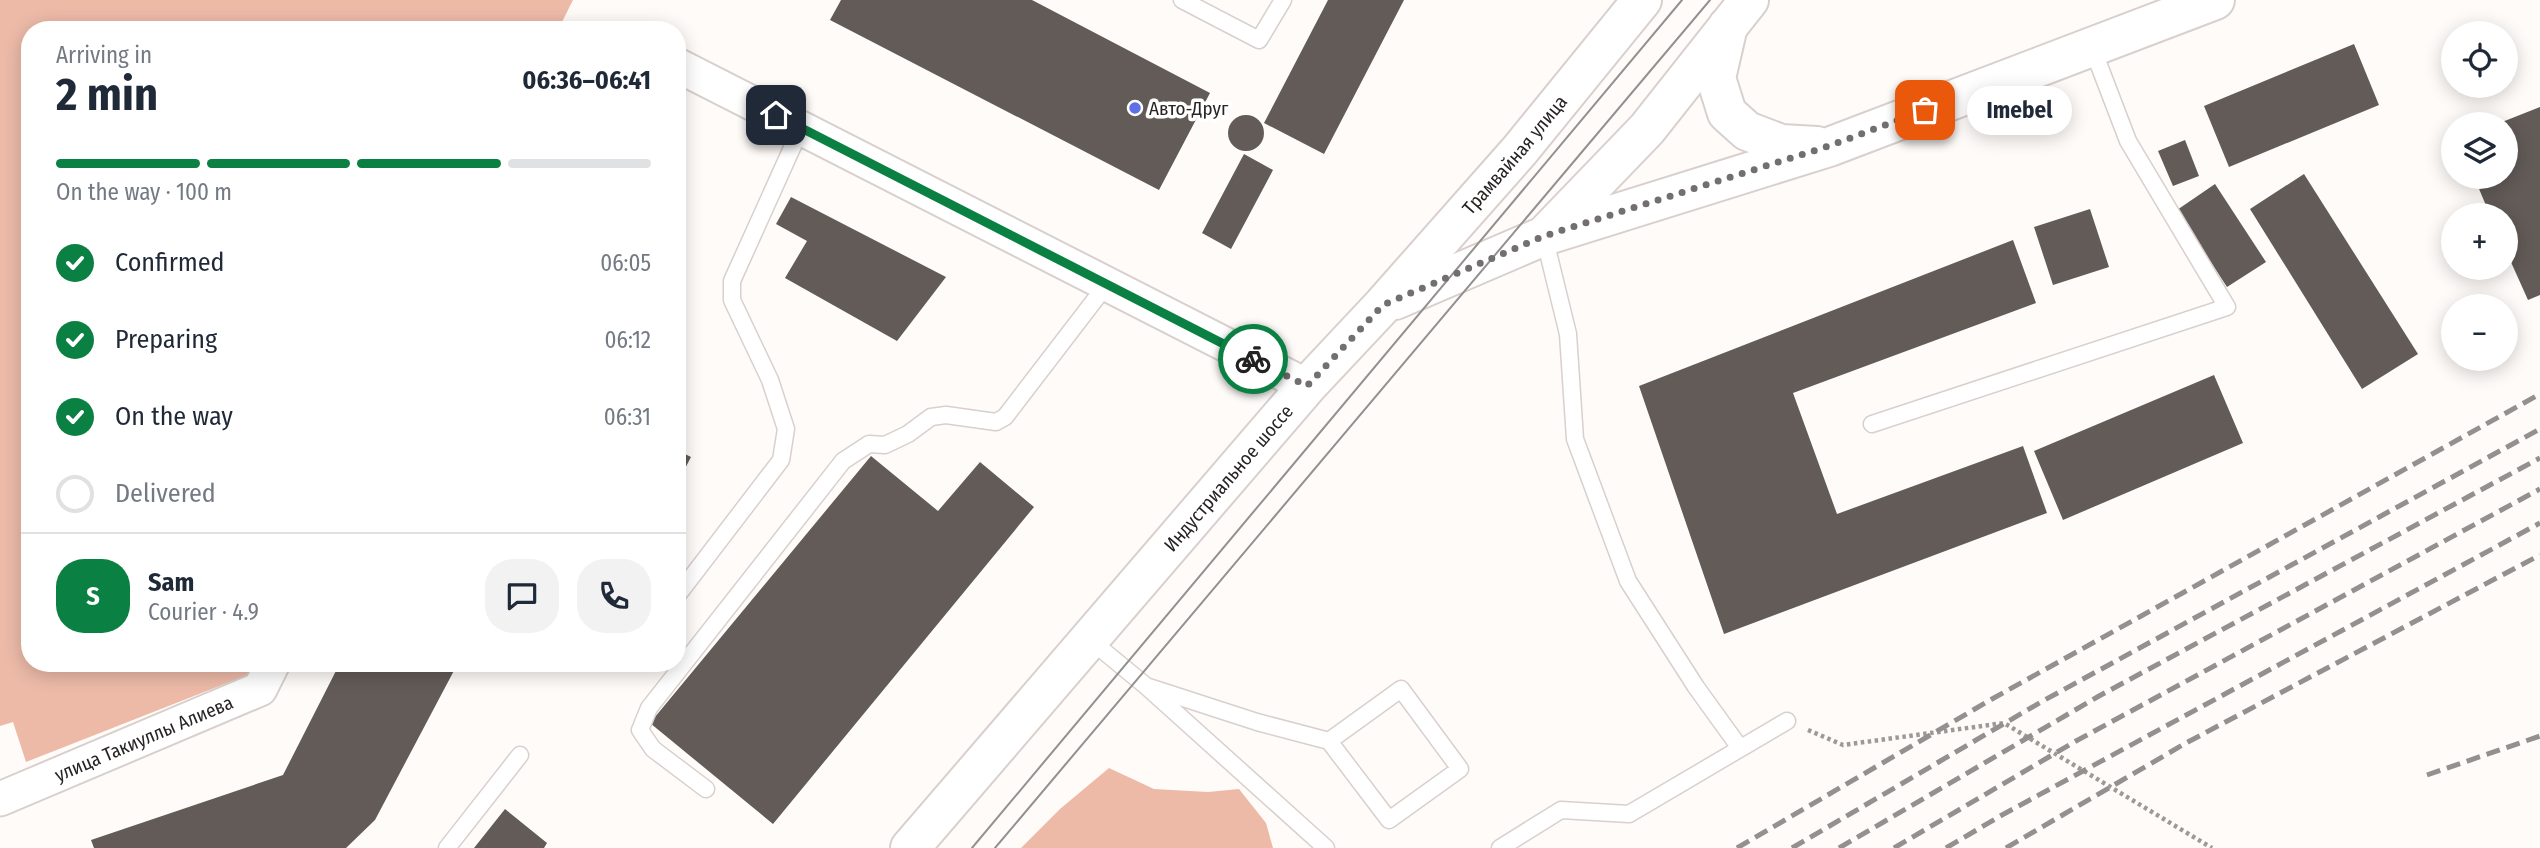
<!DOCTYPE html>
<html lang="en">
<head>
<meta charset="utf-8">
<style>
	:root { --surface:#fff; --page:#f2f2f3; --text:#1f2937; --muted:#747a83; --line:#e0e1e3; --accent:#0b8043 }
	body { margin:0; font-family:"Fira Sans Condensed",sans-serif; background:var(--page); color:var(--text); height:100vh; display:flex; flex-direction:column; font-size:26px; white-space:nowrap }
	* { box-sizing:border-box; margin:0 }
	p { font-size:23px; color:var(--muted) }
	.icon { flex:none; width:38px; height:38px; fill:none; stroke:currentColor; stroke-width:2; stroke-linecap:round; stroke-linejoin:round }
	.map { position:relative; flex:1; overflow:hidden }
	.drawer { position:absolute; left:21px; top:21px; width:665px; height:651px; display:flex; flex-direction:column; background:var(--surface); border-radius:28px; box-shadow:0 4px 18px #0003 }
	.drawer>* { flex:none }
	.tools { position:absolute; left:2441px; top:21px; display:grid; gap:14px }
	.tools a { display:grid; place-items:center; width:77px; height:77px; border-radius:50%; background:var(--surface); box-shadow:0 4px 18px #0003; font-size:35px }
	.pin { position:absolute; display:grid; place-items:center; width:60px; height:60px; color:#fff; margin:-30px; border-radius:14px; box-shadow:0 4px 10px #0006 }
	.courier { position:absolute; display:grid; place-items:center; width:70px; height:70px; margin:-35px; border:5px solid #0b8043; border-radius:50%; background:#fff; color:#222; box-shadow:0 2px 9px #0007 }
	.bubble { position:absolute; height:49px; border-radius:24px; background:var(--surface); box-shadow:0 4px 18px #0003; font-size:23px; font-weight:700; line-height:49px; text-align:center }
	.summary em { font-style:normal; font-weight:700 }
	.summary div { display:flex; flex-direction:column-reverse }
	.summary { display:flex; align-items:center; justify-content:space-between; height:119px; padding:0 35px }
	h1 { font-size:46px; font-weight:700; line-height:52px }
	.bar { display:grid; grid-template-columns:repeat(4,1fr); gap:10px 7px; align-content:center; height:84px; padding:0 35px }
	.bar i { height:9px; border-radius:5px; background:var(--line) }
	.bar .current { background:var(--accent) }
	.bar p { grid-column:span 4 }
	.line { display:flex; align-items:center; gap:18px; padding:0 35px; border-top:2px solid var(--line) }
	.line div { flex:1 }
	.round { display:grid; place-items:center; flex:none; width:74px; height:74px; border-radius:28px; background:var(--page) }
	ol { padding:0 35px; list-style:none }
	li { display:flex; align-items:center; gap:21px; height:77px }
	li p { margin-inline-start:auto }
	li .icon { padding:7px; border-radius:50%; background:var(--accent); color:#fff; stroke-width:4 }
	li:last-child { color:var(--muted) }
	li i { width:38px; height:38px; border:4px solid var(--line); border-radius:50% }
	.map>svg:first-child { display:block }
	.forest { fill:#edbaa8 }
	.building { fill:#625b58 }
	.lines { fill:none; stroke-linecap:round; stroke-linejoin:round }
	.lane-casing { stroke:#d9d0cd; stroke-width:19 }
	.street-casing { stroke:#d9d0cd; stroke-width:37 }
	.secondary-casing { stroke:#d9d0cd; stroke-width:42 }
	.primary-casing { stroke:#d9d0cd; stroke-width:42 }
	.path { stroke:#9c9997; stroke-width:4.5; stroke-dasharray:3.5 3.5; stroke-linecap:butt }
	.lane { stroke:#fff; stroke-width:16 }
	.street { stroke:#fff; stroke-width:33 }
	.secondary { stroke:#fff; stroke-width:38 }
	.primary { stroke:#fff; stroke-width:38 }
	.tram { stroke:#93908f; stroke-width:2 }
	.rail { stroke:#93908f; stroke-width:5; stroke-dasharray:14 7; stroke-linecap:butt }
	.done { stroke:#726f6e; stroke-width:7; stroke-dasharray:0 12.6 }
	.route { stroke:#0b8043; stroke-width:9 }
	.poi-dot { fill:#5f70e7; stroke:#fff; stroke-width:2.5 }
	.labels { text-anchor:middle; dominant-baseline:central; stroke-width:7; stroke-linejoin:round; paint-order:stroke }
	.poi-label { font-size:19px; fill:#272423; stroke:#fff; text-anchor:start }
	.street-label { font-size:19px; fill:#272423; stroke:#fff }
</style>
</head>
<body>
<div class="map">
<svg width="2540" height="848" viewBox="0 0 2540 848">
	<rect width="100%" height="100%" fill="#fefbf9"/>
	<path class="forest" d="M0 0H573L558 30H30V663H256L250 674 26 762 13 722 0 726Z
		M1109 768 1154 789 1208 792 1239 789 1266 823 1273 848H1021L1060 809Z"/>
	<path class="building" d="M841 0H1032L1210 93 1159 190 830 20Z
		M1328 0H1404L1324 154 1264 123Z
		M2354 44 2379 105 2229 167 2204 106Z
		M2540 107V295L2528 300 2506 251V215H2490L2474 177H2506V124H2497Z
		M1228 133a18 18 0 1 1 36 0a18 18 0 1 1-36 0Z
		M2185 140 2199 176 2173 186 2158 151Z
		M1244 154 1273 170 1231 249 1202 233Z
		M2304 174 2418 354 2362 389 2250 209Z
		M2215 184 2266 262 2227 287 2177 210Z
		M791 197 946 277 897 341 785 278 807 241 776 224Z
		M2090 209 2109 267 2053 285 2034 227Z
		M2013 240 2036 303 1793 393 1837 514 2023 446 2047 513 1724 634 1639 386Z
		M2214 375 2243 443 2063 520 2034 451Z
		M677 450 691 457 677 484Z
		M871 456 938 511 980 462 1034 507 773 824 650 723Z
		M340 663H458L375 820 346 848H94L91 840 283 775Z
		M505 809 547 843 544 848H474Z"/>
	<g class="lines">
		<defs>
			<path id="lane" d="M1182 0 1259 40 1283 0
				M1544 236 1568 334 1575 439 1628 581 1696 687 1740 748
				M1872 424 2227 307 2128 141 2092 47
				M677 596 781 460 786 429 770 380 732 300V281L801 128
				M1089 639 1146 686 1326 848
				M1146 686 1257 722 1329 741 1389 820 1460 769 1401 689 1329 741
				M706 789 653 749 640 730 649 708 843 461 869 444 885 445 908 434 931 417 946 415 996 422 1005 417 1107 284
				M447 848 520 755
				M1500 848 1561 810 1629 814 1787 721"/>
			<g id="street">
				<path d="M677 65 1307 386"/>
				<path id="s1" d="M0 799 260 689 273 663"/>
			</g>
			<path id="secondary" d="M1728 26 1716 78 1727 113 1747 131 1781 144 1817 146
				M1544 236 1829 147 2215 0"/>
			<g id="primary">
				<path d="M1395 300 1544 236 1647 129 1749 0"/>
				<path id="s2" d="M910 848 1307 386 1383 305 1520 150 1642 0"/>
			</g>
		</defs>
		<use href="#lane" class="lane-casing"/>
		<use href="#street" class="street-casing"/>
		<use href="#secondary" class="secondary-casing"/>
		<use href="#primary" class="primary-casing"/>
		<path class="path" d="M1808 730 1843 745 2004 723 2212 848"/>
		<use href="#lane" class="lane"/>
		<use href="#street" class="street"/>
		<use href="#secondary" class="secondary"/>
		<use href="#primary" class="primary"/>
		<path class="tram" d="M972 848 1682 0
			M995 848 1710 0"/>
		<path class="rail" d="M2427 775 2540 736
			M1737 848 1992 699 2540 394
			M1792 848 2041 702 2540 429
			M1839 848 2099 696 2540 458
			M1894 848 2076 741 2540 489
			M1946 848 2002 815 2540 523
			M2006 848 2186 743 2540 555"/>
	</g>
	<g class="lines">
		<path class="done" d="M1253 359 1307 386 1383 305 1544 236 1829 146 1925 110"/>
		<path class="route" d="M776 115 1253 359"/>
	</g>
	<circle class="poi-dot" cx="1135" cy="108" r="7"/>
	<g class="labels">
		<g class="poi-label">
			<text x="1149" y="108">Авто-Друг</text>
		</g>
		<g class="street-label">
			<text stroke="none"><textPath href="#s2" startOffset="920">Трамвайная улица</textPath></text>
			<text stroke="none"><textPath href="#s2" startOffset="488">Индустриальное шоссе</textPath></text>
			<text stroke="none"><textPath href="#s1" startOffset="156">улица Такиуллы Алиева</textPath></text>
		</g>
	</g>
</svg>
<div class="tools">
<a><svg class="icon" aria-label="locate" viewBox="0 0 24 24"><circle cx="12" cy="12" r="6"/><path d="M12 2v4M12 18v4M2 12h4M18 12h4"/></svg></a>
<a><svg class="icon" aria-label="layers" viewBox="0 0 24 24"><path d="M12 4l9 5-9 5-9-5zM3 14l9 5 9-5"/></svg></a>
<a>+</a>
<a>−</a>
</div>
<div class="pin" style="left:1925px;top:110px;background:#ea580c"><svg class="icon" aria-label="bag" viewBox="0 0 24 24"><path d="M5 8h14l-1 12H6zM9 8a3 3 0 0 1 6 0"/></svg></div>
<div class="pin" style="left:776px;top:115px;background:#1f2937"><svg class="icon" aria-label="home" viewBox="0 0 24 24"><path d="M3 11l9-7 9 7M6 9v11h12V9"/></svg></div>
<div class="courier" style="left:1253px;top:359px"><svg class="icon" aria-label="bike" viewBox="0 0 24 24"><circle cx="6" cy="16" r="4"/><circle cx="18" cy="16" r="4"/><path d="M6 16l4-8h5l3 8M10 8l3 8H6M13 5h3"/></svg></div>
<div class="bubble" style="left:1967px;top:86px;width:105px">Imebel</div>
<section class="drawer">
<div class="summary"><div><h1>2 min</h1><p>Arriving in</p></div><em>06:36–06:41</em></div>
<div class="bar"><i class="current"></i><i class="current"></i><i class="current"></i><i></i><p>On the way · 100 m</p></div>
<ol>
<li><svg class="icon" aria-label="check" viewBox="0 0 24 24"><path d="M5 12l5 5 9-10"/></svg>Confirmed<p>06:05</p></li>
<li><svg class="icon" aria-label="check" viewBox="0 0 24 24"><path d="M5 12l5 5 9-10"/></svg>Preparing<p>06:12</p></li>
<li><svg class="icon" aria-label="check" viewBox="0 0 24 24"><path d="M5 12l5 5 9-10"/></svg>On the way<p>06:31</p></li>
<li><i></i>Delivered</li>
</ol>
<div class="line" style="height:126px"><b class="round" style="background:var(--accent);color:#fff">S</b><div><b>Sam</b><p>Courier · 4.9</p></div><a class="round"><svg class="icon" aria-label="chat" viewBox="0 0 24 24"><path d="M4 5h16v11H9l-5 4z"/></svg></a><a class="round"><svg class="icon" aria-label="phone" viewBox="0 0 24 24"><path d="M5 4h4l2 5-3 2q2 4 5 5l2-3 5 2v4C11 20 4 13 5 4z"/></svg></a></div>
</section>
</div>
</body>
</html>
